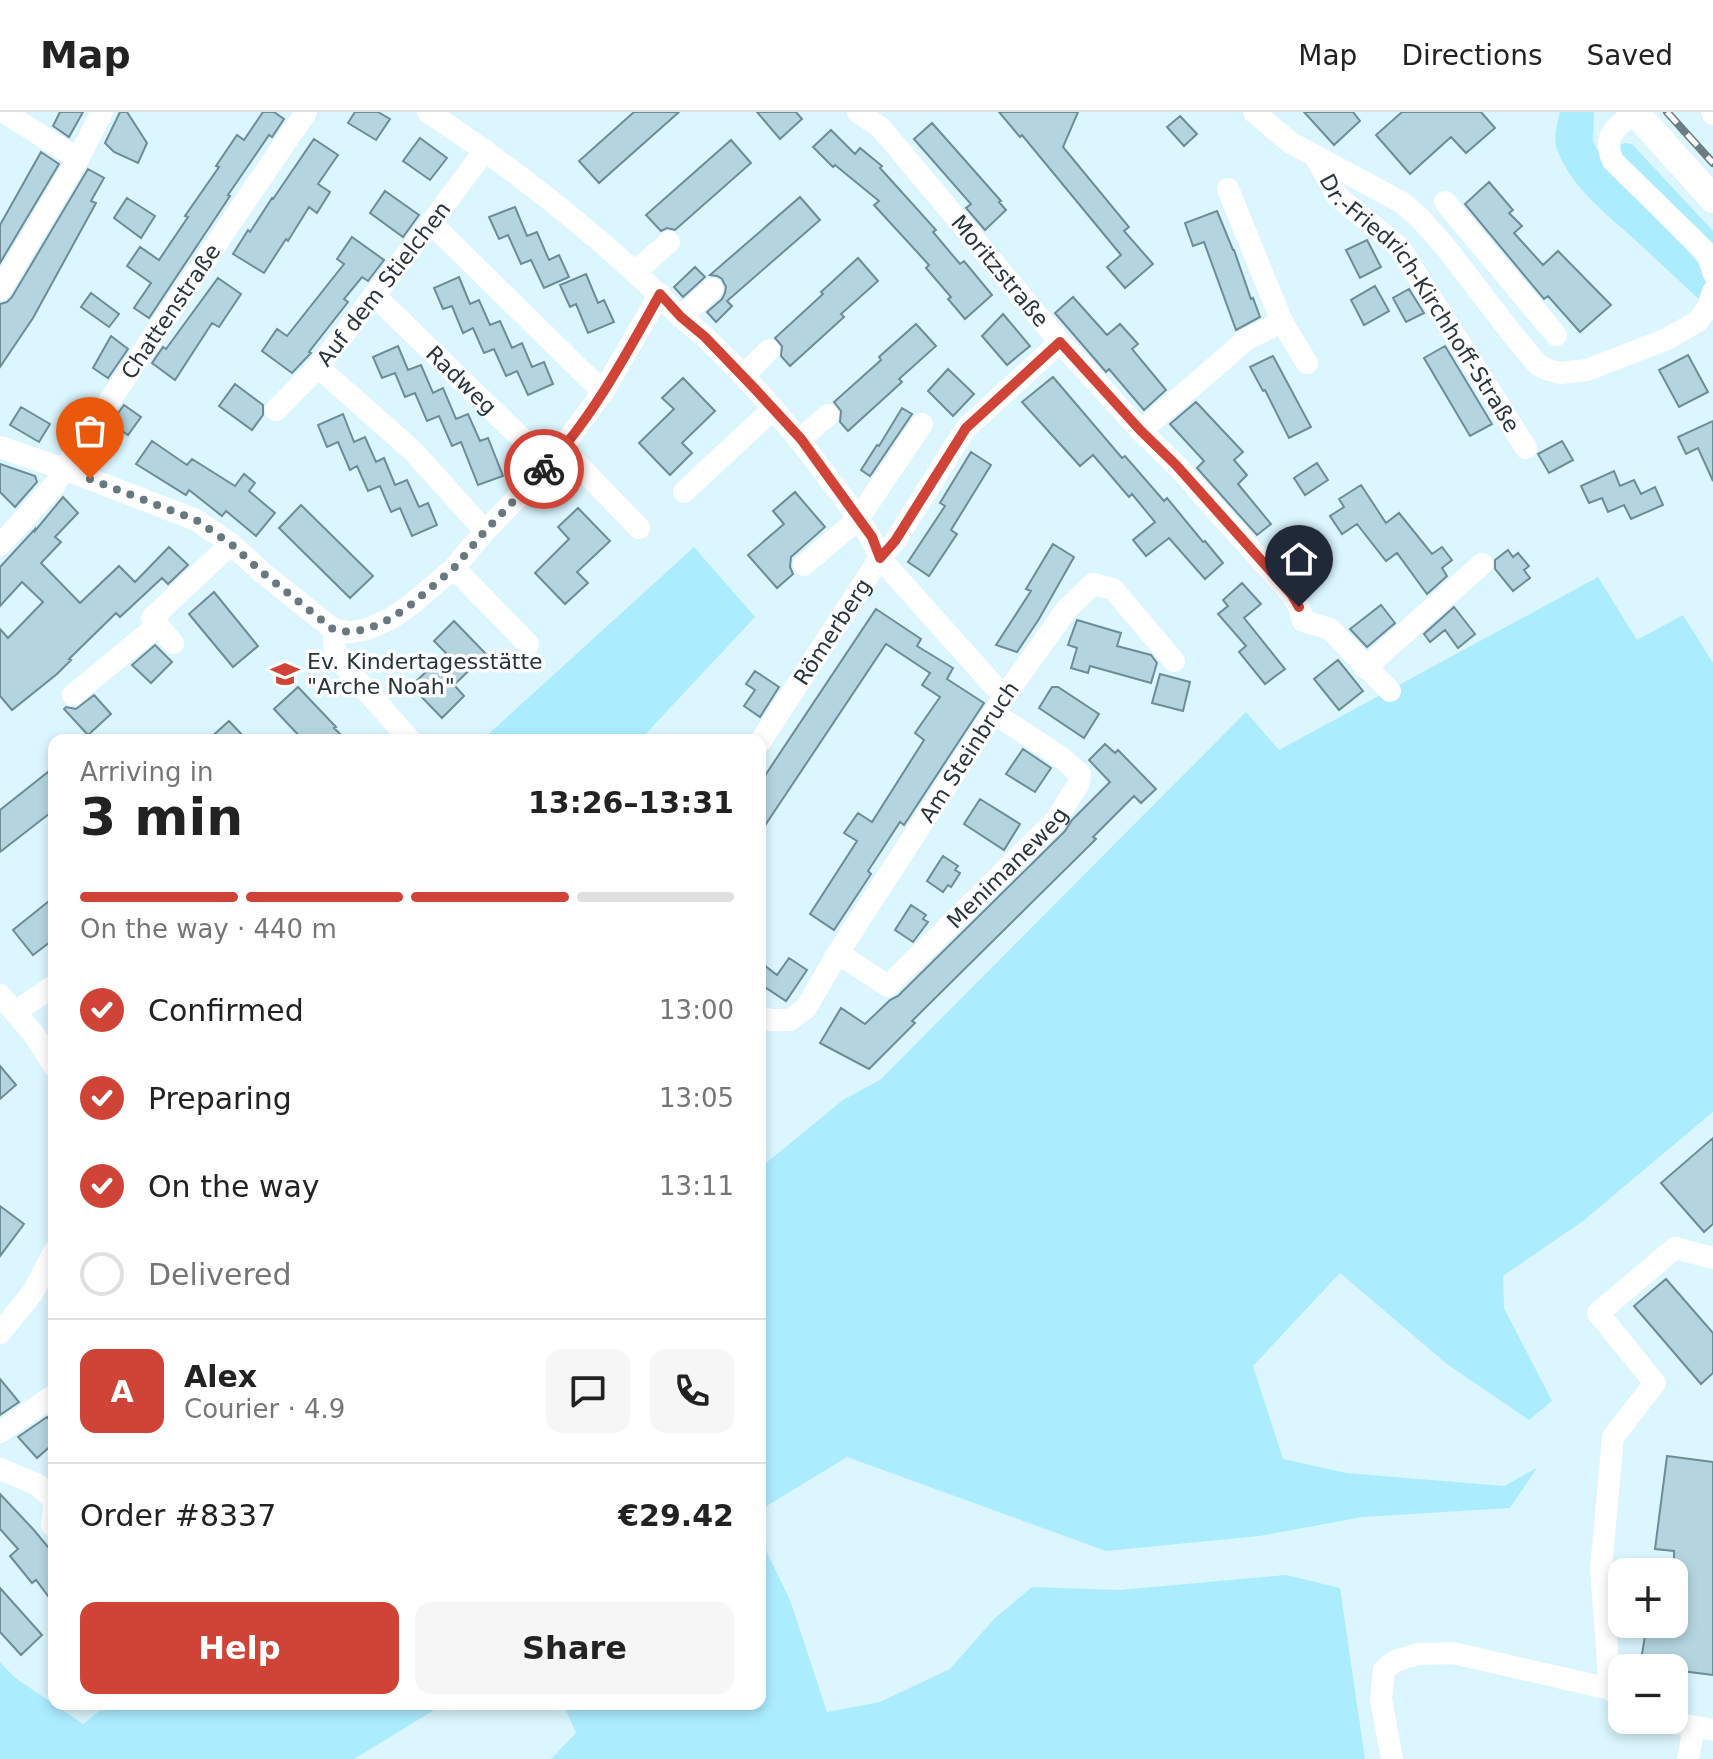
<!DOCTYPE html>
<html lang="en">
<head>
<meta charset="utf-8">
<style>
	:root { --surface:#fff; --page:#f6f6f6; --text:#222; --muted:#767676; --line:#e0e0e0; --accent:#d04337 }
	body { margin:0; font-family:"DejaVu Sans",sans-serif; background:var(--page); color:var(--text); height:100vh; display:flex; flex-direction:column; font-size:30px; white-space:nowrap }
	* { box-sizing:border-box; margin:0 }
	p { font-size:26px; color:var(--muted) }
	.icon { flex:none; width:44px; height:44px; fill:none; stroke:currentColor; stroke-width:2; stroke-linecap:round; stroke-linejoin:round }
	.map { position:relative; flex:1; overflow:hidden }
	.sheet { position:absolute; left:48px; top:622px; width:718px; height:976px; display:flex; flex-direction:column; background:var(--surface); border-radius:16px; box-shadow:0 4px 12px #0003 }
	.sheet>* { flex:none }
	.fabs { position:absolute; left:1608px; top:1446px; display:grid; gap:16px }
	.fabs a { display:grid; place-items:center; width:80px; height:80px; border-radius:16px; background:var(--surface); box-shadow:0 4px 12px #0003; font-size:40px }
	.pin { position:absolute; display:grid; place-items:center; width:68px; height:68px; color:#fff; margin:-82px -34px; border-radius:50% 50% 50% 0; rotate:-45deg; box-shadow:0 0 8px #0007 }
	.pin .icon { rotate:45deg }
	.courier { position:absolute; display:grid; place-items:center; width:80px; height:80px; margin:-40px; border:6px solid #d04337; border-radius:50%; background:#fff; color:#222; box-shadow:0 2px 10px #0007 }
	.headline em { font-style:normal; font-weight:600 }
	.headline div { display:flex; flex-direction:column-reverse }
	.headline { display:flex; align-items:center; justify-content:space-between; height:136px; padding:0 32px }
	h1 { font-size:52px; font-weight:600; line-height:60px }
	.bar { display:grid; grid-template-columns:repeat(4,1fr); gap:12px 8px; align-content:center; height:96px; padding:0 32px }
	.bar i { height:10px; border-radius:6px; background:var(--line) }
	.bar .current { background:var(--accent) }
	.bar p { grid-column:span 4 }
	.line { display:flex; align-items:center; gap:20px; padding:0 32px; border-top:2px solid var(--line) }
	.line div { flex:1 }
	.round { display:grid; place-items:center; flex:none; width:84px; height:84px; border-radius:16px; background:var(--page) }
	ol { padding:0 32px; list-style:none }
	li { display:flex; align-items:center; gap:24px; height:88px }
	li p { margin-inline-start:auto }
	li .icon { padding:8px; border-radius:50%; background:var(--accent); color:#fff; stroke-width:4 }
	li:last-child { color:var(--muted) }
	li i { width:44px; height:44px; border:4px solid var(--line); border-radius:50% }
	.cta { display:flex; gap:16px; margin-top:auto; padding:16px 32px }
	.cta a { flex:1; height:92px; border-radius:16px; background:var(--accent); color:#fff; font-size:32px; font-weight:600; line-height:92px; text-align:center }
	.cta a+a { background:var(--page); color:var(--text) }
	header { display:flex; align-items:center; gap:48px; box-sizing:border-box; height:112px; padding:0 40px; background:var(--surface); border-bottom:2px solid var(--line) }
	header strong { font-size:38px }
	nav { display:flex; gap:44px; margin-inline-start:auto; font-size:28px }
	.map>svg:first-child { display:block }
	.green { fill:#acecff }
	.building { fill:#b4d5df; stroke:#6d8c95; stroke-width:2 }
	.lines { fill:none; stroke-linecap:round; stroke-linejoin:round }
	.minor { stroke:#fff; stroke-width:22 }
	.major { stroke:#fff; stroke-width:28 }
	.rail-casing { stroke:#6b7d82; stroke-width:8 }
	.rail { stroke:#fff; stroke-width:5; stroke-dasharray:15; stroke-linecap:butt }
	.done { stroke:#67797e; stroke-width:8; stroke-dasharray:0 14.4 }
	.route { stroke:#d04337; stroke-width:10 }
	.labels { text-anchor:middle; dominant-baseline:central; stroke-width:7; stroke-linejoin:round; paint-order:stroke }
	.street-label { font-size:22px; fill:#283539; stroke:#fff }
	.poi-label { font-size:22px; fill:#283539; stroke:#fff; text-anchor:start }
</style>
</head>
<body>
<header>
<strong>Map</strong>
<nav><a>Map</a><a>Directions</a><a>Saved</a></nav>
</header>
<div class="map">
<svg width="1713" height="1647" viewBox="0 0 1713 1647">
	<rect width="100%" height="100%" fill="#dbf6fe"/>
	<path class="green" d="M1560 0H1594L1593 28 1603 51 1697 149C1707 166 1707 171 1702 190 1679 169 1656 147 1633 126 1605 101 1570 74 1557 37 1553 24 1557 13 1560 0Z
		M1625 31 1632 32 1713 119V138L1620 41V33Z
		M694 435 755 505 640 628H482Z
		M1598 465 1637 528 1683 503 1713 551V1000L1583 1109 1503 1164 1504 1196 1552 1289 1529 1308 1447 1252 1340 1161 1253 1254 1283 1347 1346 1361 1504 1374 1537 1356 1510 1396 1363 1405 1259 1424 1106 1439 847 1345 760 1398V1056L843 988 880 968 1246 600 1279 638Z
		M760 1426 790 1488 827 1600 880 1590 950 1557 994 1507 1032 1475 1120 1478 1286 1463 1340 1476 1365 1647H551L576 1621 563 1592H760Z
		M0 1550 14 1565 83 1612 108 1592H444L354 1647H0Z"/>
	<path class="building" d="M60 0H83L69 25 53 14Z
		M120 0H127L147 31 138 51 114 40 105 31Z
		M263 0H274L284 7 272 25 269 23 228 83 230 84 149 206 134 196 151 171 127 154 140 135 159 148 188 105 185 104 219 55 216 54 237 23 244 28Z
		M355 0H378L390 7 376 28 348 11Z
		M634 0H679L599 71 579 49Z
		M757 0H796L802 7 780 27Z
		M999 0H1078L1063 35 1129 115 1124 119 1153 152 1125 176 1107 155 1121 143 1022 23 1020 25Z
		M1304 0H1353L1360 9 1334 33Z
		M1402 0H1481L1495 16 1466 41 1451 25 1410 62 1376 23Z
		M1180 4 1197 22 1184 34 1167 15Z
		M932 11 1001 89 999 90 1006 98 985 118 966 96 971 92 914 27Z
		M831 18 855 42 860 36 882 54 880 56 936 118 933 120 960 152 964 149 992 183 965 207 948 187 951 185 926 156 929 153 874 93 879 89 835 53 833 55 813 35Z
		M420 26 447 46 430 68 403 49Z
		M314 27 338 43 318 72 330 80 317 101 309 95 288 129 286 127 264 161 233 142 248 118 250 120 272 86 273 87Z
		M731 28 751 51 675 118 667 116 661 119 646 103Z
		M41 40 59 52 0 151V113Z
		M88 57 104 66 91 89 96 91 33 206 0 255V192L7 190 12 185Z
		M1489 70 1513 98 1509 101 1522 114 1514 121 1543 153 1558 139 1611 193 1580 220 1548 184 1544 187 1465 92Z
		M385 79 419 103 403 125 370 101Z
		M800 85 820 108 727 189 732 194 716 210 707 200 722 187 725 181 726 175 722 167 717 164 710 163Z
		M127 86 155 104 141 126 114 106Z
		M515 95 527 124 537 120 549 148 559 143 569 165 544 176 531 148 521 152 508 123 499 127 489 105Z
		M1217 99 1233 138H1234L1251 187 1253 186 1260 205 1236 218 1204 130 1193 134 1185 111Z
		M352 125 384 148 368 169 362 165 344 187 348 190 309 240 311 241 292 261 262 239 277 217 287 224 344 152 337 147Z
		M1367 128 1381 155 1360 166 1346 138Z
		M858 146 878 169 841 202 844 205 790 254 781 244 782 234 775 226 823 182 821 180Z
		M695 155 705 165 683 185 674 175Z
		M586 162 598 191 604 188 614 210 588 221 576 192 570 195 560 173Z
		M459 165 470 192 479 188 490 213 500 209 512 236 522 231 532 255 544 250 553 272 528 283 517 259 506 264 494 237 484 241 473 216 463 221 452 194 443 197 434 176Z
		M218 166 241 182 219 215 212 211 175 268 152 251 163 235 166 237Z
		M1375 174 1389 199 1364 213 1351 188Z
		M1409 177 1424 201 1406 210 1393 186Z
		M91 181 119 202 109 215 81 195Z
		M1073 185 1107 223 1120 212 1138 232 1132 237 1166 278 1144 298 1109 257 1106 260 1055 201Z
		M1003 202 1030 234 1007 253 982 224Z
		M916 212 936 234 899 267 902 270 848 319 840 310 841 299 834 290 881 248 879 245Z
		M111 224 128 237 108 266 93 256Z
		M398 234 408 258 421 253 433 281 443 276 456 307 468 302 480 329 488 326 503 364 478 373 461 330 452 334 439 304 427 309 415 281 405 285 395 261 382 266 373 245Z
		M1445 234 1492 312 1470 324 1424 246Z
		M1688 243 1708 280 1679 295 1659 258Z
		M1273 244 1311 315 1289 326 1265 278 1263 279 1250 255Z
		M948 257 974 282 953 304 928 279Z
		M1053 265 1122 346 1125 344 1164 389 1167 386 1203 430 1205 429 1223 451 1205 467 1169 426 1146 444 1133 428 1155 410 1132 382 1129 385 1093 343 1080 354 1022 290Z
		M683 266 715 299 682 331 692 341 670 363 639 331 674 297 662 286Z
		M235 272 263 293V303L252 318 219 294Z
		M1196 290 1243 340 1234 348 1247 363 1238 372 1271 412 1257 423 1197 356 1204 349 1170 312Z
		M124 293 141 305 128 323 111 311Z
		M21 295 50 312 39 330 10 313Z
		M902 296 912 302 870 364 861 358 877 333 879 334Z
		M343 302 354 330 365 325 376 350 384 346 395 373 407 368 419 395 428 391 437 413 412 424 400 396 391 400 380 374 368 379 357 354 350 358 338 330 327 335 318 313Z
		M1713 309V369L1698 336 1686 342 1678 325Z
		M152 329 187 353 192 347 235 374 244 362 255 371 249 379 275 401 256 424 226 399 222 404 189 378 186 383 136 352Z
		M1562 329 1573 348 1549 361 1538 342Z
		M971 340 991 353 951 418 957 422 929 464 908 450 945 394 940 391Z
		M1317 351 1328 368 1305 383 1294 366Z
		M0 352 35 364 37 370 15 395 0 380Z
		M1614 359 1620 374 1634 368 1641 382 1655 375 1663 393 1631 407 1624 393 1608 400 1602 386 1589 391 1581 374Z
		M1361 373 1386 411 1399 401 1432 442 1442 435 1452 448 1442 456 1447 464 1427 482 1397 441 1386 449 1357 412 1342 422 1330 404 1344 395 1339 387Z
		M795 380 825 415 791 445 790 455 793 462 777 476 748 443 784 412 773 399Z
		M63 385 78 401 55 425 61 430 41 451 80 491 119 454 135 470 169 435 188 453 168 472 162 466 120 505 116 501 69 547 71 548 57 562 12 598 0 584V517L8 526 43 490 22 470 0 494V455L35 417V419Z
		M301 393 373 464 350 486 279 416Z
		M578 396 610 429 577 460 588 471 565 492 535 461 569 427 558 415Z
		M1294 428 1313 449 1295 465 1276 444Z
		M1053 432 1074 445 1039 507 1017 540 996 533 1031 479 1026 477Z
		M1508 438 1513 445 1518 441 1529 454 1524 458 1530 466 1513 479 1495 457V448Z
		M1242 471 1261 492 1244 506 1285 557 1265 572 1239 540 1246 534 1218 502 1228 494 1223 488Z
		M214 480 258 534 233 555 189 502Z
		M1381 493 1395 511 1367 535 1350 517Z
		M1454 495 1475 522 1458 536 1445 518 1430 530 1424 522Z
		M876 497 921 527 917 534 953 556 947 567 984 591 904 713 900 710 868 759 871 762 834 818 810 802 857 729 844 721 858 701 872 710 924 628 915 621 940 585 922 573 930 561 886 532 760 721V671Z
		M1077 508 1121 521 1117 534 1151 543 1157 551 1151 571 1090 554 1088 561 1071 556 1077 536 1068 533Z
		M454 509 486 542 454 573 464 584 442 606 411 574 446 541 434 529Z
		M155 533 172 550 151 571 132 553Z
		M1338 548 1363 579 1339 598 1314 567Z
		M755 559 779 575 760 605 744 594 755 578 746 572Z
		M1160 562 1190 570 1183 599 1152 591Z
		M298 575 336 615 334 616 346 628H303L274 597Z
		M1052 575H1058L1099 602 1084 626 1039 596Z
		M94 583 111 602 88 623 64 597 66 595 76 597Z
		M229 609 247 628H208Z
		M1105 632 1115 641 1118 638 1156 677 1141 691 1134 684 1093 725 1096 727 912 909 915 911 869 957 820 931 841 896 865 912 890 888 898 884 1065 719 1072 708 1110 670 1089 648Z
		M1023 637 1051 656 1035 680 1006 662Z
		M48 660 54 667V698L0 740V698Z
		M980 687 1020 712 1004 738 964 712Z
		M943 744 958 754 955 758 960 761 951 775 948 773 943 780 927 769Z
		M54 785V827L33 843 13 818Z
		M911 793 926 803 923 807 928 810 913 830 895 818Z
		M789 846 807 858 786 889 760 872V850L777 863Z
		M0 954 16 973 0 987Z
		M1713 1026V1112L1704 1120 1661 1071Z
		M0 1094 24 1112 0 1144Z
		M1666 1167 1713 1221V1261L1701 1272 1634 1194Z
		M0 1267 19 1290 0 1303Z
		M47 1305 54 1312V1331L37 1346 18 1325Z
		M1667 1344 1713 1350V1563L1674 1558V1556L1640 1554 1647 1512H1674V1439L1655 1437Z
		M0 1382 33 1417 54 1442V1492L36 1468 32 1471 10 1444 18 1437 0 1417Z
		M0 1476 42 1523 21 1543 0 1520Z"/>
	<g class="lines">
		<g class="minor">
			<path d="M4 0 78 47"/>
			<path d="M428 0C516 58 605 128 679 203 687 211 698 218 707 227 751 269 791 315 827 364 846 390 868 415 880 446L1004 585"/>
			<path id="s1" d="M858 0 881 16 1060 230 1141 319 1176 353 1292 483 1299 495 1303 509 1330 517 1390 579"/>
			<path d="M1254 0 1291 31 1401 90 1419 105 1447 137 1510 219 1538 253 1546 257 1560 261 1587 258 1667 227 1698 209 1707 197 1713 180"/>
			<path d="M1635 0C1617 15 1601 23 1613 49L1705 139 1710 149 1713 160"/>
			<path d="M1712 0 1713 2"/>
			<path id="s2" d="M1316 46 1337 84 1399 135 1526 336"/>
			<path d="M1228 77 1282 210 1307 251"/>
			<path d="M1445 90 1556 223"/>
			<path d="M431 111 603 280"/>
			<path d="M635 160 669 130"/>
			<path d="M0 178 78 47 102 0"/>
			<path id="s3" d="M374 183 549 353"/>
			<path d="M681 205 712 177"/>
			<path d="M318 255 413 339 485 419"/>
			<path d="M743 264 769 238"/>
			<path id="s4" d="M276 298 318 255 431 111 485 38"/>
			<path d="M1141 319 1247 227 1282 210"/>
			<path d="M801 327 828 303"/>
			<path d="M0 335 64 357 196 408 231 432 263 461 334 518 351 520 368 517 392 506 413 491 454 456 485 419 549 353 603 280 660 182"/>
			<path d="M562 336 639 416"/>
			<path d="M684 380 773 297"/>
			<path id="s5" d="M0 433 54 374 70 347 306 0"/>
			<path d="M804 453 858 407 922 312"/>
			<path d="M454 456 528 532"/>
			<path d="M334 518V535L341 550 410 628"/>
			<path d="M173 531 152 506 231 432"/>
			<path d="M1365 556 1482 452"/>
			<path d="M73 583 158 513"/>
			<path id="s6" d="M760 630 880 446 895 429 966 316 1060 230"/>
			<path id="s7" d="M838 841 888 874 1055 709 1079 671 1080 662 1062 646 994 601"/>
			<path d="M0 883 33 921 54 954"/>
			<path d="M15 900 54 874"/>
			<path id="s8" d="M760 905 771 908H790L806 896 838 841 1004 585 1067 497 1093 472 1113 477 1174 549"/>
			<path d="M0 1221 33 1180 54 1140"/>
			<path d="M0 1320 54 1283"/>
			<path d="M0 1357 38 1373 54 1388"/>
			<path d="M54 1394 52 1413 54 1415"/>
			<path d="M1622 1587 1610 1577 1601 1456 1613 1325 1655 1271 1598 1201 1675 1136 1713 1146"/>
			<path d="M1656 1608 1713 1618"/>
			<path d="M1392 1647 1381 1587 1384 1558 1395 1549 1418 1542 1453 1541 1610 1577"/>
			<path d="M1688 1647 1694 1615"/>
		</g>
		<path class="major" d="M1635 0 1713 87"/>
		<defs>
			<path id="rail" d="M1667 0 1713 51"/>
		</defs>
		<use href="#rail" class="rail-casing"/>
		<use href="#rail" class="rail"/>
	</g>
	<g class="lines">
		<path class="done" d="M90 367 196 408 231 432 263 461 334 518 351 520 368 517 392 506 413 491 454 456 485 419 544 357"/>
		<path class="route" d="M544 357C591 309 627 241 660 182L681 205 705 225 755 277 801 327 872 425 880 446 895 429 966 316 1060 230 1141 319 1176 353 1292 483 1299 495"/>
	</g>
	<defs>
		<symbol id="school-bare" viewBox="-9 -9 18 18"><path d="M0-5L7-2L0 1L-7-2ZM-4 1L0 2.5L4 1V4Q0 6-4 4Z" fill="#d04337" stroke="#fff" stroke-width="2.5" paint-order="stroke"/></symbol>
	</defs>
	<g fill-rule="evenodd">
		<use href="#school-bare" x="265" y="542" width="40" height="40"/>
	</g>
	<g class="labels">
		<g class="street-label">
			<text stroke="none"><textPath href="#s1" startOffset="214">Moritzstraße</textPath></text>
			<text stroke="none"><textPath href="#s4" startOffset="166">Auf dem Stielchen</textPath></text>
			<text stroke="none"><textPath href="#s2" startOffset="180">Dr.-Friedrich-Kirchhoff-Straße</textPath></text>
			<text stroke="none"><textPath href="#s5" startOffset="290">Chattenstraße</textPath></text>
			<text stroke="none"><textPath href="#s3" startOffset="122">Radweg</textPath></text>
			<text stroke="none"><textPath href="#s6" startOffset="132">Römerberg</textPath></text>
			<text stroke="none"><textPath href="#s8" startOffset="354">Am Steinbruch</textPath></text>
			<text stroke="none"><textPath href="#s7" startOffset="228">Menimaneweg</textPath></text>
		</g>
		<g class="poi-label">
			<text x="307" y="549">Ev. Kindertagesstätte<tspan x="307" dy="25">"Arche Noah"</tspan></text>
		</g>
	</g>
</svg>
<div class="fabs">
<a>+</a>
<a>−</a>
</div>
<div class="pin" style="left:90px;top:367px;background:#ea580c"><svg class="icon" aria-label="bag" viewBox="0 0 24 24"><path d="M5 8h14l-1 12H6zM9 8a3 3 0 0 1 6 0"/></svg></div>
<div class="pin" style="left:1299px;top:495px;background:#1f2937"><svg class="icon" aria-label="home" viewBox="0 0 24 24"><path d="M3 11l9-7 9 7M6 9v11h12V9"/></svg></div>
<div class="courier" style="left:544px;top:357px"><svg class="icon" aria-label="bike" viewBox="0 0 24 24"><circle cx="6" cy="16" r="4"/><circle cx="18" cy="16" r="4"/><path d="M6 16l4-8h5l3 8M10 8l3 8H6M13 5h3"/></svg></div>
<section class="sheet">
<div class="headline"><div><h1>3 min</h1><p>Arriving in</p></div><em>13:26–13:31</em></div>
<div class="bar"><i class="current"></i><i class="current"></i><i class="current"></i><i></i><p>On the way · 440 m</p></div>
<ol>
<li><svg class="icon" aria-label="check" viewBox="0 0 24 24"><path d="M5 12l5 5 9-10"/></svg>Confirmed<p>13:00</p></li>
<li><svg class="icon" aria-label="check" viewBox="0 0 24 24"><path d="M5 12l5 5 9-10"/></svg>Preparing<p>13:05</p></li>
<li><svg class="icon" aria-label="check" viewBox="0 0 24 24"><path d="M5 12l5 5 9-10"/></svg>On the way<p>13:11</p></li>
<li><i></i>Delivered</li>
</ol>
<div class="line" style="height:144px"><b class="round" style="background:var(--accent);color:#fff">A</b><div><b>Alex</b><p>Courier · 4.9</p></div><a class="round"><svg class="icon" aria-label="chat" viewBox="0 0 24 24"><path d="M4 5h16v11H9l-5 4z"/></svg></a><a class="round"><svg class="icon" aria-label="phone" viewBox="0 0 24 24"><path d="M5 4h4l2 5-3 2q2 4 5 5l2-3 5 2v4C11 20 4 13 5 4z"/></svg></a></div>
<div class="line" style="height:104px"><div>Order #8337</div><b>€29.42</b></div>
<div class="cta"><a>Help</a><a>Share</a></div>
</section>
</div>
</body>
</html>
